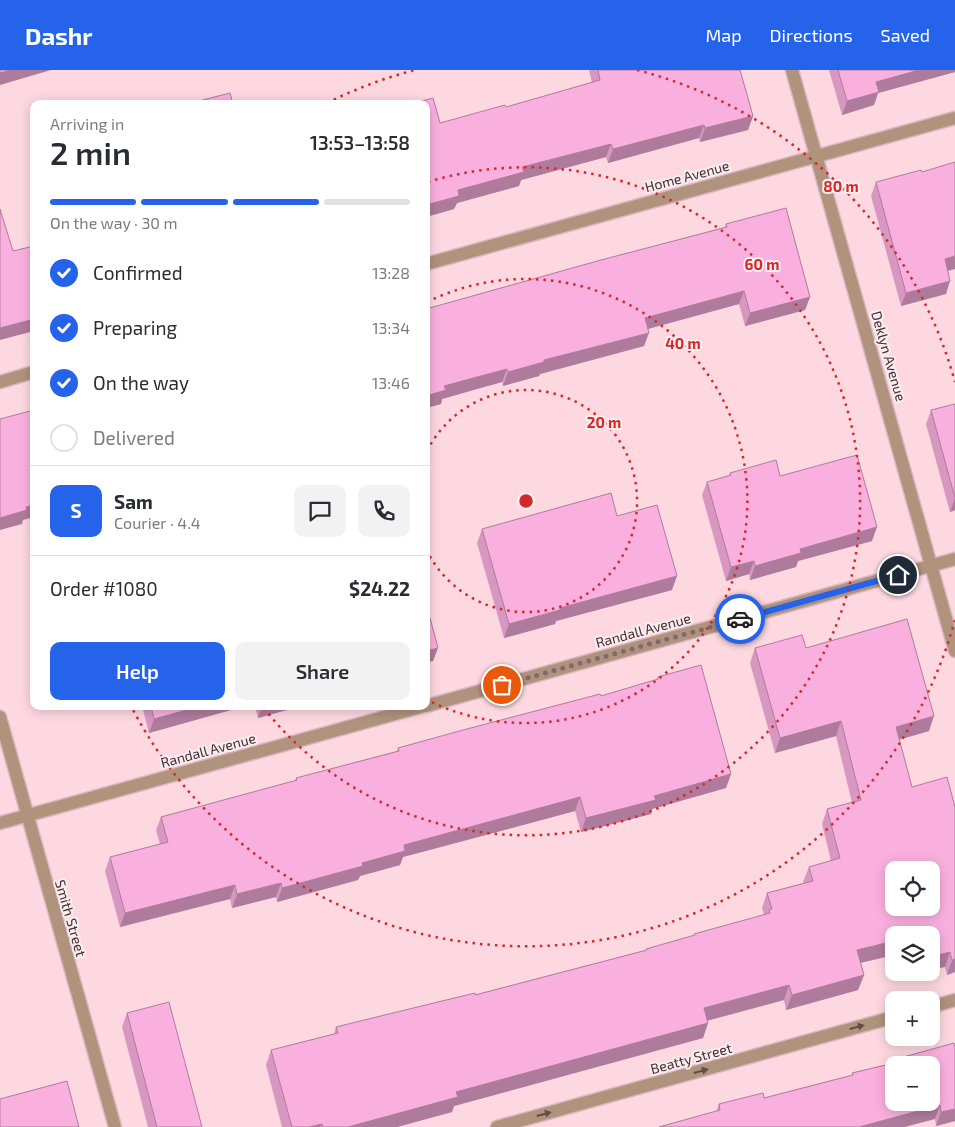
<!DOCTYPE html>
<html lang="en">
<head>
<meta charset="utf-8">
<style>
	:root { --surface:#fff; --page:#f2f2f3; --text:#2b2b33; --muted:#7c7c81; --line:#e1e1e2; --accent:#2563eb }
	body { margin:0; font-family:"Exo 2",sans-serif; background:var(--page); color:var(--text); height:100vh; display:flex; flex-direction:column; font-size:19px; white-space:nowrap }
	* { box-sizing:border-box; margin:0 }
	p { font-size:16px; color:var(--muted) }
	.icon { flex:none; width:28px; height:28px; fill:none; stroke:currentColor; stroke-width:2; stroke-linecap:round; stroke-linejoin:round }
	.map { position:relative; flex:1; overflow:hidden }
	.drawer { position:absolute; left:30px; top:30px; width:400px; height:610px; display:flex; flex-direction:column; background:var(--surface); border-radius:10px; box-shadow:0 2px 12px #0003 }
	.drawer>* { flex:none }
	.tools { position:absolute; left:885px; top:791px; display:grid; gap:10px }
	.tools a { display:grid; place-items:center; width:55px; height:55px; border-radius:10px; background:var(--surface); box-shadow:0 2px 12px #0003; font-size:25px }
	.pin { position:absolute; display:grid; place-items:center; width:42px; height:42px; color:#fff; margin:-21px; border:2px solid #fff; border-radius:50%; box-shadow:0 1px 5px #0007 }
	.courier { position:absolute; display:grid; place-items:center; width:50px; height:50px; margin:-25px; border:4px solid #2563eb; border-radius:50%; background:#fff; color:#222; box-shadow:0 1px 6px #0007 }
	.headline em { font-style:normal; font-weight:600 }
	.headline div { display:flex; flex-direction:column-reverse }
	.headline { display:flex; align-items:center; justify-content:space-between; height:85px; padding:0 20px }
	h1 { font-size:32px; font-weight:600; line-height:38px }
	.bar { display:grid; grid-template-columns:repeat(4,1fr); gap:8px 5px; align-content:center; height:60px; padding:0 20px }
	.bar i { height:6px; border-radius:4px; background:var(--line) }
	.bar .selected { background:var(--accent) }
	.bar p { grid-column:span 4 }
	.line { display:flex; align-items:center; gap:12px; padding:0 20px; border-top:1px solid var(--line) }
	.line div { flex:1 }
	.round { display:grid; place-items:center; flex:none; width:52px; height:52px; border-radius:10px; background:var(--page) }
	ol { padding:0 20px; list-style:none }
	li { display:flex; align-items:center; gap:15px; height:55px }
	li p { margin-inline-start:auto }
	li .icon { padding:5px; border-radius:50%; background:var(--accent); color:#fff; stroke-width:4 }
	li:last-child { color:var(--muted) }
	li i { width:28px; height:28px; border:2px solid var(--line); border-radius:50% }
	.cta { display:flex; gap:10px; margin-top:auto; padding:10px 20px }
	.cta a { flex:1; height:58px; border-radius:10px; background:var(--accent); color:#fff; font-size:20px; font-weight:600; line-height:58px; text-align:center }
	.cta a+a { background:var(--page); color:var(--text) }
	header { display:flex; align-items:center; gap:30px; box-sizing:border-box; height:70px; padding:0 25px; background:var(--accent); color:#fff }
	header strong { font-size:24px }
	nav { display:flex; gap:28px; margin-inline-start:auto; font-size:18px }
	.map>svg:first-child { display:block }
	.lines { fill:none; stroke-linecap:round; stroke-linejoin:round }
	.street-casing { stroke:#d9b6be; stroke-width:15 }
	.street { stroke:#af937d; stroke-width:12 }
	.wall { fill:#d797c0 }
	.shaded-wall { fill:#af7b9c }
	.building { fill:#fab0df; stroke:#af7b9c; fill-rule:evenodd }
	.oneway { fill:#644b48 }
	.done { stroke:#85686f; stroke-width:5; stroke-dasharray:0 9 }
	.route { stroke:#2563eb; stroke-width:6 }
	.ring { fill:none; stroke:#d62828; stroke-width:2.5; stroke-dasharray:2.5 5 }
	.labels { text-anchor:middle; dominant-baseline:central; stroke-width:4; stroke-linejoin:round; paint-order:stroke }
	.street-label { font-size:14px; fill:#442c32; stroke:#faedf0 }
	.centre { fill:#d62828; stroke:#faedf0; stroke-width:2.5 }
	.ring-label { font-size:15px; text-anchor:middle; font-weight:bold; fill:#d62828; stroke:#faedf0; stroke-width:4; stroke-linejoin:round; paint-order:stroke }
</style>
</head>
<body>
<header>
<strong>Dashr</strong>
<nav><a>Map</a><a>Directions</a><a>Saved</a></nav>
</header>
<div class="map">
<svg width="955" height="1057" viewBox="0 0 955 1057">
	<rect width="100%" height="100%" fill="#fed8e1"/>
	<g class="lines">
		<defs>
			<path id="street" d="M792 0 955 581
				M426 194 955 48
				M0 312 34 302
				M426 636 955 489
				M0 647 115 1057
				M0 753 424 636
				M931 937 955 930
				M497 1057 894 947"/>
		</defs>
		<use href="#street" class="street-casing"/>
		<use href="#street" class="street"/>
	</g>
	<path class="wall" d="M589 0H740L753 46 748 60 700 72 699 68 608 93 606 87 521 110 519 116 457 133 454 139 426 147V34L440 53 506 37 592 13Z
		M829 0H955V2L878 23 874 35 842 45Z
		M876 112 948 201 946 224 901 236 871 126Z
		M726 154 810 227 805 240 745 256 739 234 648 259 644 276 540 304 539 306 503 316 502 312 472 320 442 329 441 334 426 338V239L725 157Z
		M955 334V440L950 442 926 354 931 340Z
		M730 403 780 406 872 471 798 491 796 497 750 510 749 504 726 511 702 425 707 412 729 406Z
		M617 446 672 520 556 551 555 554 504 568 477 473 482 459Z
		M755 578H806L929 661 899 670 912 717 955 737V902L947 905 945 897 931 865H894V885L860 893 864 905 858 920 786 940 784 930 708 950V953L703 968 454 1036 452 1042 397 1057H282L266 995 271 980 334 964 336 957 475 925 646 880V879L694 866V864L764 845 762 838 767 823 804 813 803 812 809 797 831 791 822 754 827 739 852 733 836 666 775 683 750 593Z
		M658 607 731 704 726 718 652 739 651 744 581 762 575 741 403 787 400 795 360 806 358 810 277 832 276 827 232 838 230 829 120 857 105 801 110 787 160 774 156 760 161 747 295 711 296 708 397 681 398 678 601 626 657 610Z
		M142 636H245L149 663Z
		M255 636H301L258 648Z
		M127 943 202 1057H148L122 957Z
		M954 973 955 1051 936 1056 935 1049 716 1042 719 1034 764 1028 852 1005V1003L888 994 889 991Z"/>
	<path class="shaded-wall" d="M10 0H51L0 15V3Z
		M919 0H955V2L878 23 874 35 842 45 847 31 876 12Z
		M753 46 748 60 700 72 705 58Z
		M704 55 699 68 608 93 613 79Z
		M611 74 606 87 521 110 519 116 457 133 454 139 426 147V135L458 120 522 97Z
		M955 186V199L940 203 945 189Z
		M950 211 946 224 901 236 906 223Z
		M744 221 739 234 640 261 645 248Z
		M810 227 805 240 745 256 750 243Z
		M34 249V261L0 270V258Z
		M649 263 644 276 540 304 539 306 503 316 508 302 544 290Z
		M507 299 502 312 442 329 441 334 426 338V326L444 316Z
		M955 428V440L950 442Z
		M34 435V447L23 450 22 454 0 460V448L26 437Z
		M877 457 872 471 798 491 796 497 750 510 755 496 800 479Z
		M754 491 749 504 726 511 731 497Z
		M677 506 672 520 556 551 555 554 504 568 509 554 560 538Z
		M438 578 433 591 426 593V581Z
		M201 636H245L149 663 154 649Z
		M262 636H301L258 648Z
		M934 646 929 661 890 672 896 657Z
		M841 651 836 666 775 683 780 668Z
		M731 704 726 718 652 739 651 744 581 762 586 748 654 726Z
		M580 727 575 741 403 787 400 795 360 806 358 810 277 832 282 818 362 793 404 775Z
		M281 813 276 827 232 838 237 824Z
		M235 815 230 829 120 857 125 843Z
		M894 871V885L851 895 857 880Z
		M950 882 945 897 931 900V887Z
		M955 889V902L947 905 952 890Z
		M915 902H924L915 905Z
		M864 905 858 920 786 940 792 925Z
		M789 915 784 930 699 953 704 938Z
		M708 953 703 968 454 1036 452 1042 397 1057H348L456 1022Z
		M940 1035 935 1049 905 1057H859Z
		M955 1039V1051L936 1056 941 1042Z
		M322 1054 320 1057H309Z"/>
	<path class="building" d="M0 0H10L0 3Z
		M598 0H740L753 46 705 58 704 55 613 79 611 74 522 97 524 102 458 120 459 126 426 135V34H410L433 28 440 53 505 35 506 37 600 10Z
		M838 0H919L876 12 879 22 847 31Z
		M230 23 233 34H191V33Z
		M955 92V186L945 189 950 211 906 223 876 112 921 100 922 102Z
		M786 138 810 227 750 243 744 221 645 248 649 263 544 290V292L508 302 507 299 477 307 444 316 446 320 426 326V239L601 190 727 157 726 154Z
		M0 139 13 181 34 176V249L0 258Z
		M955 334V428L931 340Z
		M34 340V435L26 437 27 440 0 448V349Z
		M857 385 877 457 800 479 801 483 755 496 754 491 731 497 707 412 731 405 730 403 776 390 780 406Z
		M611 423 617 446 657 435 677 506 560 538V540L509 554 482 459Z
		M426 533 438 578 426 581Z
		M907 549 934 646 896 657 912 717 947 707 955 737V889L952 890 950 882 931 887V865H894V871L857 880 864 905 792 925 789 915 704 938 708 953 456 1022 458 1027 348 1057H323L322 1054 309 1057H292L271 980 338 963 336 957 356 952 475 923V925L647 880 646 879 695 865 694 864 770 843 769 840 772 839 767 823 813 811 809 797 840 788 827 739 861 730 841 651 780 668 755 578 802 565 806 578ZM894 800H931V838H894Z
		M701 595 731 704 654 726 656 730 586 748 580 727 404 775 405 781 362 793 363 796 282 818 281 813 237 824 235 815 125 843 110 787 168 772 161 747 297 710 296 708 399 681 398 678 463 660 600 624 601 626 658 609V607Z
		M151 636H201L154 649Z
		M169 932 202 1057H157L127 943Z
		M954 973 955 977V1039L941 1042 940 1035 859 1057H659L720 1040 719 1034 763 1023 764 1028 853 1005 852 1003 890 994 889 991ZM894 995H931V1032H894Z
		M67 1011 79 1057H0V1029Z"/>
	<defs><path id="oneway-solid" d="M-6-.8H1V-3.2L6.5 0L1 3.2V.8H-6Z" transform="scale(1.25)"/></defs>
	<g class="oneway">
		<use href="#oneway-solid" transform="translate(857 957) rotate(-15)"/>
		<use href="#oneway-solid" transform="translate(701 1001) rotate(-15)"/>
		<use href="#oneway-solid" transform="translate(544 1044) rotate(-15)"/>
	</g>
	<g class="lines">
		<path class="done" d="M502 615 740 549"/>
		<path class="route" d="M740 549 898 505"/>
	</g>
	<g class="ring">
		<path d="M427 381A111 111 0 1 1 427 481"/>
		<path d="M427 232A222 222 0 1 1 427 630"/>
		<path d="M428 112A334 334 0 1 1 263 637"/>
		<path d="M955 550A445 445 0 0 1 131 636M327 33A445 445 0 0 1 415 0M637 0A445 445 0 0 1 955 312"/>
	</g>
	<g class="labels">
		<g class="street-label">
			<text transform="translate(687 106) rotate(-15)">Home Avenue</text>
			<text transform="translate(889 286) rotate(74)">Deklyn Avenue</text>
			<text transform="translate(643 560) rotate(-15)">Randall Avenue</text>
			<text transform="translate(208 680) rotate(-15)">Randall Avenue</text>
			<text transform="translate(71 848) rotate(74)">Smith Street</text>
			<text transform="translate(691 988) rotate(-15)">Beatty Street</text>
		</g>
	</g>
	<circle cx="526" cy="431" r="8" class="centre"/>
	<g class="ring-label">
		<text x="841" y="122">80 m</text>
		<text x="762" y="200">60 m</text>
		<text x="683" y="279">40 m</text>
		<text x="604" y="358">20 m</text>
	</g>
</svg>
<div class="tools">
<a><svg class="icon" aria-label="locate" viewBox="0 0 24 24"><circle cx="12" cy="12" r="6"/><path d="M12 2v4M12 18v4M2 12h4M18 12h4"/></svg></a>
<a><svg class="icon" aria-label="layers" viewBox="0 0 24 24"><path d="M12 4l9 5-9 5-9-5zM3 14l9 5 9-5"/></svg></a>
<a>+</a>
<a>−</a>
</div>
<div class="pin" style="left:502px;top:615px;background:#ea580c"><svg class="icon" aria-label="bag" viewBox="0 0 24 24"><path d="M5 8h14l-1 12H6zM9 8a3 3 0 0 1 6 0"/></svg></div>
<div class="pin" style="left:898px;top:505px;background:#1f2937"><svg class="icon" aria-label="home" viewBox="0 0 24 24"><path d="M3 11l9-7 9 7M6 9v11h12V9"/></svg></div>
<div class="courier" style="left:740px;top:549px"><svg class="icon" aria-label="car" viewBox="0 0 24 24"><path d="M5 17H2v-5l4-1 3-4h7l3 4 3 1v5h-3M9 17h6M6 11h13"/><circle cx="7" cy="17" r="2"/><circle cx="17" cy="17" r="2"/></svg></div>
<section class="drawer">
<div class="headline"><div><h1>2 min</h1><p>Arriving in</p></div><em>13:53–13:58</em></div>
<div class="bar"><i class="selected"></i><i class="selected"></i><i class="selected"></i><i></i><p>On the way · 30 m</p></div>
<ol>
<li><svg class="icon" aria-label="check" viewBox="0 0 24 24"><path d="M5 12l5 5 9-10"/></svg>Confirmed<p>13:28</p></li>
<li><svg class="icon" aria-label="check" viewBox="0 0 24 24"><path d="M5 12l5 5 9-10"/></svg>Preparing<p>13:34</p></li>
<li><svg class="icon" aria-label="check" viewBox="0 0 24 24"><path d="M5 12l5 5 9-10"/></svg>On the way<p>13:46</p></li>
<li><i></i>Delivered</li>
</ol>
<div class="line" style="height:90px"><b class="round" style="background:var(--accent);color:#fff">S</b><div><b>Sam</b><p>Courier · 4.4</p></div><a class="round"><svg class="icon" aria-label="chat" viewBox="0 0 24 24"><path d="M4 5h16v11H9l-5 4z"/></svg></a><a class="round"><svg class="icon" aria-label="phone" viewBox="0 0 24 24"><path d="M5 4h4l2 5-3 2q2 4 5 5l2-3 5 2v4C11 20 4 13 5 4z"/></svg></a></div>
<div class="line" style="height:65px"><div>Order #1080</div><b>$24.22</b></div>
<div class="cta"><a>Help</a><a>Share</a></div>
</section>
</div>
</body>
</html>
